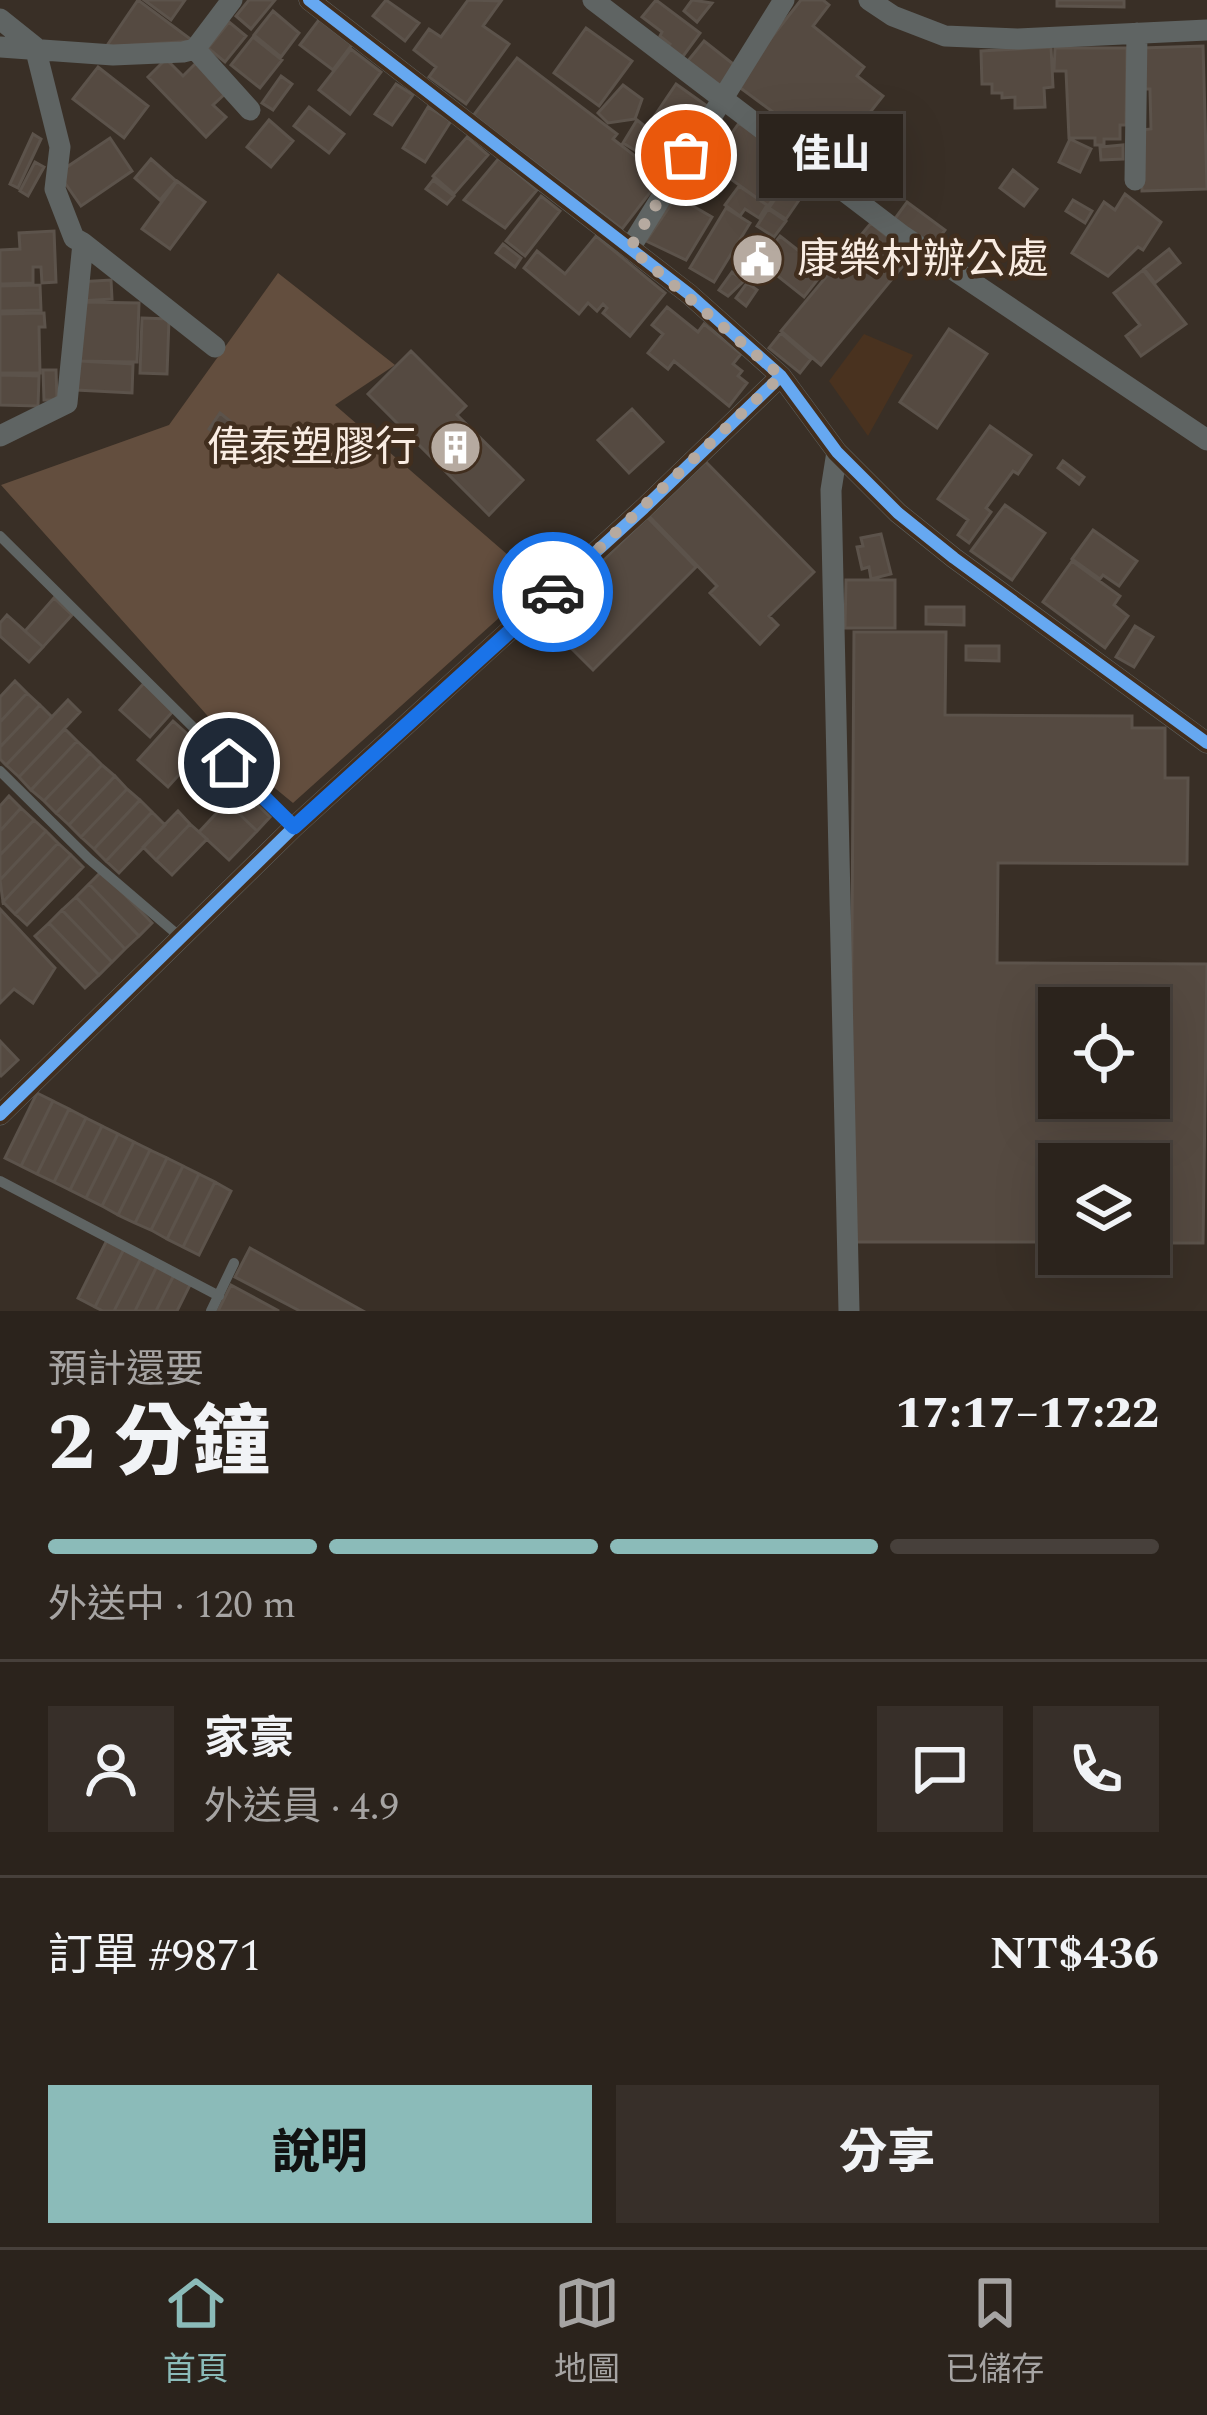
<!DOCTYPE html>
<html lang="zh-TW">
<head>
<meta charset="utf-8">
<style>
	:root { --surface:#2b231c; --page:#372f29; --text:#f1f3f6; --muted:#a6a4a3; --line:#47403b; --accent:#8bbbb9 }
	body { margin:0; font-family:Spectral,"Noto Sans TC",serif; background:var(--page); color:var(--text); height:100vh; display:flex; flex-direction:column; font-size:45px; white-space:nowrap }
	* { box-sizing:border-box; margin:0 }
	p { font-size:39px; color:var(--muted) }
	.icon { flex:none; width:66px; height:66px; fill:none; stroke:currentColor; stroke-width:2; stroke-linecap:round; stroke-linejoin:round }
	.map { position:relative; height:1311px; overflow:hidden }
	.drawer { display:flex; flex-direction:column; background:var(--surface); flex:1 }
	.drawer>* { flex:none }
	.controls { position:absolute; left:1038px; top:987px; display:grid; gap:24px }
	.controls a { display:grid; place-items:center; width:132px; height:132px; border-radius:0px; background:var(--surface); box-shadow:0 12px 48px #0002,0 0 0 3px var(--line); font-size:60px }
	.pin { position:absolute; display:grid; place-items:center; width:102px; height:102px; color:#fff; margin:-51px; border:6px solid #fff; border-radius:50%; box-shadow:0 3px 12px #0007 }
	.courier { position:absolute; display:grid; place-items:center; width:120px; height:120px; margin:-60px; border:9px solid #1a73e8; border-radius:50%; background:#fff; color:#222; box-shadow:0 3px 15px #0007 }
	.bubble { position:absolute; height:84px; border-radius:0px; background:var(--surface); box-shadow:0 12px 48px #0002,0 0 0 3px var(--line); font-size:39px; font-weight:800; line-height:84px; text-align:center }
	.headline em { font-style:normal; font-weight:800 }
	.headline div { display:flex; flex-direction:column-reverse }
	.headline { display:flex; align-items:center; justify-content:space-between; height:204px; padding:0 48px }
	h1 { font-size:78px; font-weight:800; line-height:90px }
	.bar { display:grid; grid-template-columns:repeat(4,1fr); gap:18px 12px; align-content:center; height:144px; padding:0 48px }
	.bar i { height:15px; border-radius:9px; background:var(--line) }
	.bar .current { background:var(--accent) }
	.bar p { grid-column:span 4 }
	.line { display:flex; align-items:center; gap:30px; padding:0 48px; border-top:3px solid var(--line) }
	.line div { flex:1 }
	.round { display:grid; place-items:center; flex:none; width:126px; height:126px; border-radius:0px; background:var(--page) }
	.action { display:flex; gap:24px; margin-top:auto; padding:24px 48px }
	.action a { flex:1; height:138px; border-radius:0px; background:var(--accent); color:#111; font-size:48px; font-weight:800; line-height:138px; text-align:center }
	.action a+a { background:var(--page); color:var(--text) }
	.tabs { display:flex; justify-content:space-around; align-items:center; height:168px; border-top:3px solid var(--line); background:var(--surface); font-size:33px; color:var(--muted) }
	.tabs a { display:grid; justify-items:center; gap:6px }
	.tabs .current { color:var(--accent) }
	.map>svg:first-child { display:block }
	.built { fill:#49321f }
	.green { fill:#634e3e }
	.building { fill:#554a41; stroke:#5c534b; stroke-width:3; fill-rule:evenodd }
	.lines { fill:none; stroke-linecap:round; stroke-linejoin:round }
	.lane { stroke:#5f6463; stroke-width:10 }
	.street { stroke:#5f6463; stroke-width:21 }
	.cycleway-casing { stroke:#412e1e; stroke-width:20 }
	.cycleway { stroke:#66a8f1; stroke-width:12 }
	.done { stroke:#b6aaa0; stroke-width:12; stroke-dasharray:0 21.6 }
	.route { stroke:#1a73e8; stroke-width:15 }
	.labels { text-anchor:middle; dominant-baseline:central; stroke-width:9; stroke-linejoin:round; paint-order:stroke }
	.poi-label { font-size:42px; fill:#f9ece2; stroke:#412e1e; text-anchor:start }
</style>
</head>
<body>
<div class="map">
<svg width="1207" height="1311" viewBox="0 0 1207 1311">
	<rect width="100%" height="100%" fill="#392f26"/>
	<path class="built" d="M864 334 913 355 868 436 829 381Z"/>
	<path class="green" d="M278 273 395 365 335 405 539 582 293 803 265 780 1 485 169 425Z"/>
	<path class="building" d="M138 0 193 41 106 47Z
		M144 0H185L171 20Z
		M249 0H275L251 29 236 16Z
		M386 0 419 23 405 41 373 16Z
		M468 0 501 1 483 26 509 44 466 104 429 77 436 67 414 50 429 29 441 37Z
		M656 0 700 33 681 59 667 48 670 44 660 36 662 32 642 17Z
		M692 0 712 3 697 22 684 11Z
		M801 0H823L829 5 813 26 864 67 857 76 883 96 860 125 876 139 855 166 835 150 831 155 735 84Z
		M1057 0H1124V7L1057 6Z
		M273 11 299 33 281 57 254 35Z
		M321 17 354 42 333 70 300 45Z
		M229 22 246 36 225 62 208 48Z
		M586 28 632 61 599 106 554 73Z
		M253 37 282 60 260 88 231 65Z
		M704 41 737 67 721 88 687 62Z
		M1203 46 1207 189 1142 191 1141 130 1151 129 1150 89H1143L1142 48Z
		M1051 47 1053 87 1044 88 1045 107 1015 108V97L1002 98V93H992V84H982L981 51Z
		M1055 48H1127L1126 125H1120V139H1104V145H1095V138H1069L1066 71H1054Z
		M351 49 381 72 350 114 319 90Z
		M517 58 617 134 613 139 662 177 622 229 473 116Z
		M166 59 183 76 197 62 227 92 213 105 226 117 206 137 148 77Z
		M98 67 148 106 124 138 73 99Z
		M281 76 292 84 273 110 262 103Z
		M396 84 413 95 392 125 375 114Z
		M676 84 707 106 685 149 649 124Z
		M623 85 642 99 635 119 608 123 598 113Z
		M309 107 344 134 329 153 294 126Z
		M428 107 451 121 425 162 403 148Z
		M269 120 293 141 271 167 247 147Z
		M637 120 660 138 648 158 623 143Z
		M739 123 797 165 768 206 710 164Z
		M33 134 41 139 18 188 10 184Z
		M467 137 488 155 454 194 433 176Z
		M110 138 132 171 81 206 58 173Z
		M1070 139 1091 149 1080 172 1059 162Z
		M1123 145V159L1101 160 1100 147Z
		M499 158 537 190 505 228 464 200Z
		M151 159 176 181 160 200 135 178Z
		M865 160 876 170 859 189 848 180Z
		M35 162 44 167 28 196 20 191Z
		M1013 170 1037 189 1024 206 1000 188Z
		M690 177 705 186 693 206 712 217 686 260 646 241Z
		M789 179 806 190 786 219 769 208Z
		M433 180 454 196 447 204 426 189Z
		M177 181 205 202 170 249 142 229Z
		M739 186 767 205 759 218 745 209 740 216 725 205Z
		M1125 194 1161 222 1143 250 1138 247 1108 276 1072 253 1104 202 1115 210Z
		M541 196 560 211 525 256 506 241Z
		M1073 200 1092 211 1085 223 1066 211Z
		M907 202 945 230 932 248 894 220Z
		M726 208 750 223 714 282 690 268Z
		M768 209 786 221 774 237 757 226Z
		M871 223 911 256 821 365 781 331Z
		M54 231 56 282 42 283 41 267H33V283L0 284V250L20 249 19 233Z
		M596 236 665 293 630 336 603 313 607 308 603 304 597 311 588 303 579 314 524 268 537 251 565 274Z
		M780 236 799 251 802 246 819 260 816 264 825 270 804 297 760 262Z
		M503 244 521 258 515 267 496 253Z
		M1169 249 1180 263 1155 283 1144 269Z
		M1143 270 1186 324 1141 356 1126 336 1140 325 1114 293Z
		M732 272 744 281 728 296 719 290Z
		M111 280 112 299 79 301 78 282Z
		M747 283 757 290 746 306 736 298Z
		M40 285 41 310 0 311V286Z
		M80 302 139 303 137 362 78 361Z
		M667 307 698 332 704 324 741 354 733 364 742 371 738 376 747 383 729 406 674 361 668 369 648 353 663 334 652 325Z
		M44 313 45 327H39L40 373H0V314Z
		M142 318 169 319 167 374 140 373Z
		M949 329 987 354 937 428 900 402Z
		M781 333 811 359 800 373 769 348Z
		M411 351 466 406 457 415 523 480 489 515 368 394Z
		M78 361 133 364 132 393 77 390Z
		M43 370H56L57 400H44Z
		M0 375 39 376 38 406 0 405Z
		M632 409 663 442 629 473 598 440Z
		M220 413 235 425 218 436 209 429Z
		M990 426 1031 455 1018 474 1013 471 986 508 991 512 969 543 958 535 968 520 938 499Z
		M703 459 814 572 769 616 778 625 760 644 710 593 717 586 647 514Z
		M1063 461 1084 477 1079 484 1058 468Z
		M1005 505 1045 533 1012 580 971 551Z
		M647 517 696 567 593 670 543 620Z
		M1093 530 1137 561 1119 586 1103 575 1100 579 1072 559Z
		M881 534 891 574 871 579 869 567 862 569 857 547 863 546 861 538Z
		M1072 561 1120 596 1114 605 1128 616 1105 648 1043 602Z
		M846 580H895V628H845Z
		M54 598 72 615 43 647 25 631Z
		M926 607H964V625L926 624Z
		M7 615 43 647 29 662 0 636V623Z
		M1135 626 1153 637 1134 667 1116 657Z
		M854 632H946L945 715 1132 716V728H1165V778H1188L1187 864 998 863 997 963 1207 964 1203 1243H1149V1164H1059V1242H850ZM1059 1008H1149V1098H1059Z
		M966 646H999V661L966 660Z
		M15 681 27 693 0 722V697Z
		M144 683 174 710 150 737 120 710Z
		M27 693 40 705 0 747V722Z
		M68 700 80 712 19 777 6 765Z
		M40 705 52 717 6 765 0 759V747Z
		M173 721 203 748 168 787 138 760Z
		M65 729 77 741 31 790 19 777Z
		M77 741 90 753 44 801 31 790Z
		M90 753 102 765 56 813 44 801Z
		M102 765 115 776 69 825 56 813Z
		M115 776 127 789 81 837 69 825Z
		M230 778 270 817 257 831 216 792Z
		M127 789 140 800 94 849 81 837Z
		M9 796 21 808 0 831V806Z
		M140 800 152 812 106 861 94 849Z
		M227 802 257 831 229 860 199 832Z
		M21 808 34 820 0 855V831Z
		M178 811 190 824 156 860 143 847Z
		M152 812 165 825 119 873 106 861Z
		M34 820 46 831 0 880V855Z
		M190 824 207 839 172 875 156 860Z
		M46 831 58 843 3 902 0 880Z
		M58 843 71 855 15 914 3 902Z
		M71 855 83 867 27 925 15 914Z
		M102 871 152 923 139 936 89 884Z
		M89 884 139 936 125 949 76 897Z
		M76 897 125 949 112 962 62 910Z
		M0 909 55 968 33 1003 14 989 0 1003Z
		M62 910 112 962 99 975 49 923Z
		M49 923 99 975 85 988 35 936Z
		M0 1041 18 1060 1 1076 0 1075Z
		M37 1093 53 1101 21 1166 5 1158Z
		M53 1101 69 1109 37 1174 21 1166Z
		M69 1109 86 1118 54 1182 37 1174Z
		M86 1118 102 1126 70 1190 54 1182Z
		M102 1126 118 1134 86 1198 70 1190Z
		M118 1134 134 1142 102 1206 86 1198Z
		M134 1142 150 1150 118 1215 102 1206Z
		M150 1150 167 1158 135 1223 118 1215Z
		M167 1158 183 1166 151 1230 135 1223Z
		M183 1166 199 1174 167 1239 151 1230Z
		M199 1174 215 1182 183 1247 167 1239Z
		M215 1182 231 1191 199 1255 183 1247Z
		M107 1240 124 1249 95 1307 78 1298Z
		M250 1248 363 1311H300L235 1277Z
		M124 1249 141 1258 114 1311H103L95 1307Z
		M141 1258 157 1266 135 1311H114Z
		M157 1266 174 1275 156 1311H135Z
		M174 1275 191 1283 177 1311H156Z
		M231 1285 279 1311H218Z"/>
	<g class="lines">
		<path class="lane" d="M0 536 294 827
			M0 771 89 859 179 936
			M0 1181 219 1296
			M211 1311 234 1263"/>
		<path class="street" d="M309 0 689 294 781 376 837 452 898 513 954 558 1207 743
			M593 0 903 236 1207 440
			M869 0 893 16 945 36 1018 39 1207 30
			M0 19 35 47
			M0 47 113 55 183 52 195 49 232 0
			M195 49 250 110
			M1135 180 1137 33
			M83 243 215 347
			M630 248 784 0
			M0 436 67 403 83 243 74 238 55 189 60 147 35 47
			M837 452 831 490 849 1311
			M0 1115 294 827 644 508 781 376"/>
		<defs>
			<path id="cycleway" d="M309 0 689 294 781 376 837 452 898 513 954 558 1207 743
				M0 1115 294 827 644 508 781 376"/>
		</defs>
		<use href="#cycleway" class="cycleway-casing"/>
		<use href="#cycleway" class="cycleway"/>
	</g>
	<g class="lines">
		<path class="done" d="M553 592 781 376 630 248 686 155"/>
		<path class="route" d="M229 763 294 827 553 592"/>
	</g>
	<defs>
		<symbol id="civic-disc" viewBox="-11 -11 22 22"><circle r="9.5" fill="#b6aaa0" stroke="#412e1e"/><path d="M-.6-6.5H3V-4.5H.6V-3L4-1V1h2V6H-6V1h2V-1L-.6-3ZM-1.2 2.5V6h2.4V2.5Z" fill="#fff"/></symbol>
		<symbol id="building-disc" viewBox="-11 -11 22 22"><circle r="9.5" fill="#b6aaa0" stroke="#412e1e"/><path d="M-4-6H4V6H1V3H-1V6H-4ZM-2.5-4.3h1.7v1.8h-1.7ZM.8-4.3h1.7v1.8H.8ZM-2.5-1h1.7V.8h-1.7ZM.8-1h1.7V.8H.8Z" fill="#fff"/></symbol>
	</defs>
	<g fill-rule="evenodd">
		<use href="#civic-disc" x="728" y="230" width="59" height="59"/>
		<use href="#building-disc" x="426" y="418" width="59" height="59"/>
	</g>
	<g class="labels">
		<g class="poi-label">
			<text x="797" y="260">康樂村辦公處</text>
			<text x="417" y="448" text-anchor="end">偉泰塑膠行</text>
		</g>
	</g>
</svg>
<div class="controls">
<a><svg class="icon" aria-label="locate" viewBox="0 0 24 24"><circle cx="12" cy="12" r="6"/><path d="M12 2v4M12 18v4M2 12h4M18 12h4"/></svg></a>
<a><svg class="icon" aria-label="layers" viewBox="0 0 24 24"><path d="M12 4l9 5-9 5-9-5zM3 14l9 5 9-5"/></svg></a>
</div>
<div class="pin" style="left:686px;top:155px;background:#ea580c"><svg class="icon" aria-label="bag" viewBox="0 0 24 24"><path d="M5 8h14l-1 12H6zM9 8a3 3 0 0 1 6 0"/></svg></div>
<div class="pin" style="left:229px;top:763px;background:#1f2937"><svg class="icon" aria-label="home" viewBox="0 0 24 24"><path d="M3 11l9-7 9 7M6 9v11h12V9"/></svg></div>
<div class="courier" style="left:553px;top:592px"><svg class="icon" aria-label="car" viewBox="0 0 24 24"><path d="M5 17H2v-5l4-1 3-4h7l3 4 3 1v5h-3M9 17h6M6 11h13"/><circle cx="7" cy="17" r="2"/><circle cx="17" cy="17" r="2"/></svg></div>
<div class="bubble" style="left:759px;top:114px;width:144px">佳山</div>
</div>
<section class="drawer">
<div class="headline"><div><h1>2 分鐘</h1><p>預計還要</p></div><em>17:17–17:22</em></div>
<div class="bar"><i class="current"></i><i class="current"></i><i class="current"></i><i></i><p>外送中 · 120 m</p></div>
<div class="line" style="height:216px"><a class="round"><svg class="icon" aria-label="person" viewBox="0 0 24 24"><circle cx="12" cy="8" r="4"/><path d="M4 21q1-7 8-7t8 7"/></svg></a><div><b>家豪</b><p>外送員 · 4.9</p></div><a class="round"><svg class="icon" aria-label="chat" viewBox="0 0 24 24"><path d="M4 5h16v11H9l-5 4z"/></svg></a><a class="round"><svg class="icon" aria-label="phone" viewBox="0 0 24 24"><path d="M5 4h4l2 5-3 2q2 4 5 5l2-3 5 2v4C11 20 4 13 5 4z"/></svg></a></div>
<div class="line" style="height:156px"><div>訂單 #9871</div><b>NT$436</b></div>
<div class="action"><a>說明</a><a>分享</a></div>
</section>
<nav class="tabs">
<a class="current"><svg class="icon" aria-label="home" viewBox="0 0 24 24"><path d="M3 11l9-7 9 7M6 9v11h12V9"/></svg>首頁</a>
<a><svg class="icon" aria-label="map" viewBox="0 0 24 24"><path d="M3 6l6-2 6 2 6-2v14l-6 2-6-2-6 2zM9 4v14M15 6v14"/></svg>地圖</a>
<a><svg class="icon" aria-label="saved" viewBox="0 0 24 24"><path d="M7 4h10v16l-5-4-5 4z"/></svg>已儲存</a>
</nav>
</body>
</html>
